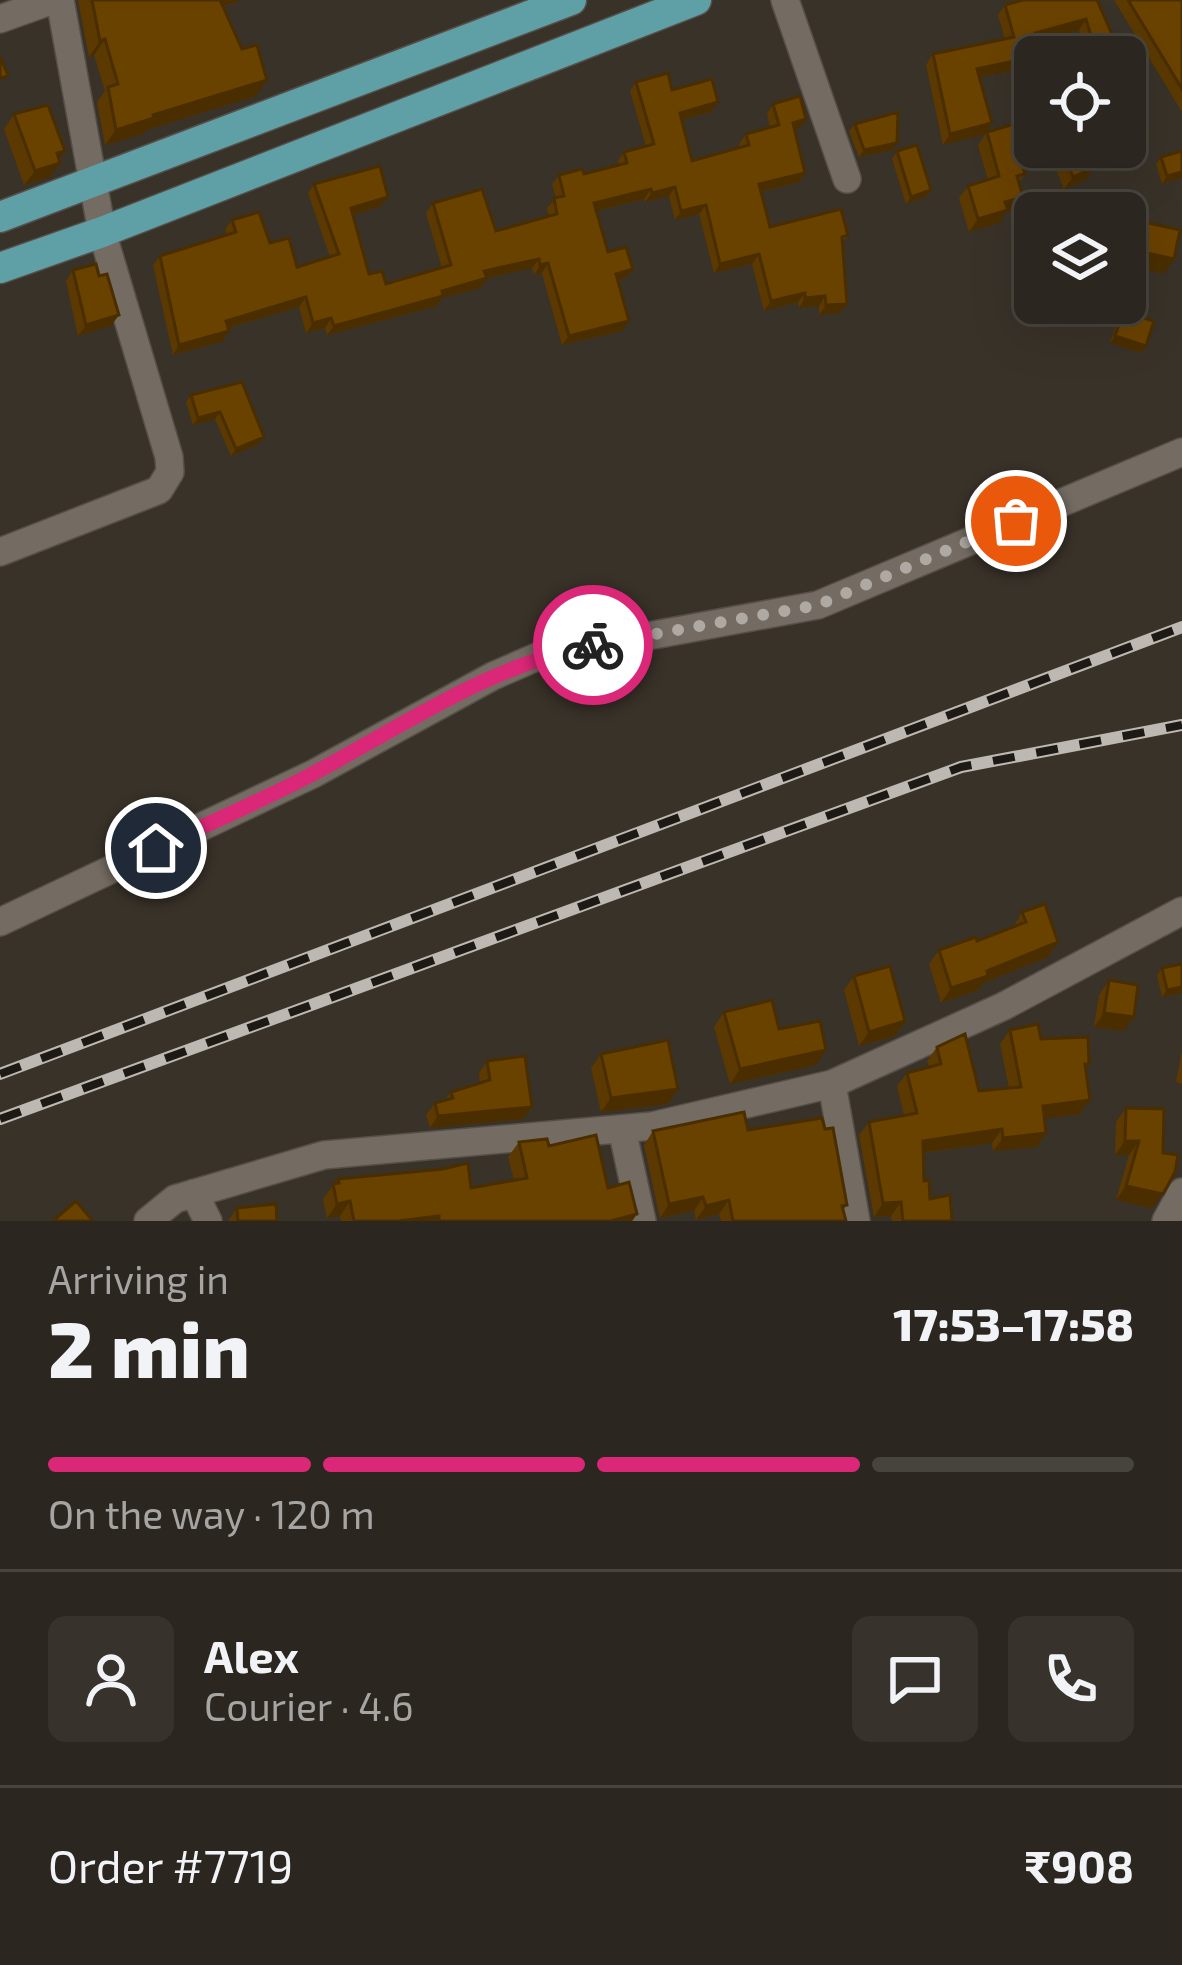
<!DOCTYPE html>
<html lang="en">
<head>
<meta charset="utf-8">
<style>
	:root { --surface:#2b261f; --page:#37322c; --text:#f1f3f6; --muted:#a6a5a4; --line:#47433d; --accent:#db2777 }
	body { margin:0; font-family:"Exo 2",sans-serif; background:var(--page); color:var(--text); height:100vh; display:flex; flex-direction:column; font-size:45px; white-space:nowrap }
	* { box-sizing:border-box; margin:0 }
	p { font-size:39px; color:var(--muted) }
	.icon { flex:none; width:66px; height:66px; fill:none; stroke:currentColor; stroke-width:2; stroke-linecap:round; stroke-linejoin:round }
	.map { position:relative; height:1221px; overflow:hidden }
	.sheet { display:flex; flex-direction:column; background:var(--surface); flex:1 }
	.sheet>* { flex:none }
	.fabs { position:absolute; left:1014px; top:36px; display:grid; gap:24px }
	.fabs a { display:grid; place-items:center; width:132px; height:132px; border-radius:18px; background:var(--surface); box-shadow:0 12px 48px #0002,0 0 0 3px var(--line); font-size:60px }
	.pin { position:absolute; display:grid; place-items:center; width:102px; height:102px; color:#fff; margin:-51px; border:6px solid #fff; border-radius:50%; box-shadow:0 3px 12px #0007 }
	.courier { position:absolute; display:grid; place-items:center; width:120px; height:120px; margin:-60px; border:9px solid #db2777; border-radius:50%; background:#fff; color:#222; box-shadow:0 3px 15px #0007 }
	.overview em { font-style:normal; font-weight:800 }
	.overview div { display:flex; flex-direction:column-reverse }
	.overview { display:flex; align-items:center; justify-content:space-between; height:204px; padding:0 48px }
	h1 { font-size:78px; font-weight:800; line-height:90px }
	.bar { display:grid; grid-template-columns:repeat(4,1fr); gap:18px 12px; align-content:center; height:144px; padding:0 48px }
	.bar i { height:15px; border-radius:9px; background:var(--line) }
	.bar .current { background:var(--accent) }
	.bar p { grid-column:span 4 }
	.line { display:flex; align-items:center; gap:30px; padding:0 48px; border-top:3px solid var(--line) }
	.line div { flex:1 }
	.round { display:grid; place-items:center; flex:none; width:126px; height:126px; border-radius:18px; background:var(--page) }
	.map>svg:first-child { display:block }
	.lines { fill:none; stroke-linecap:round; stroke-linejoin:round }
	.street-casing { stroke:#564f49; stroke-width:30 }
	.primary-casing { stroke:#564f49; stroke-width:33 }
	.street { stroke:#746c63; stroke-width:27 }
	.primary { stroke:#5fa0a6; stroke-width:30 }
	.rail-casing { stroke:#bdb8b1; stroke-width:12 }
	.rail { stroke:#1d1a16; stroke-width:8; stroke-dasharray:22; stroke-linecap:butt }
	.wall { fill:#5b3900 }
	.shaded-wall { fill:#4a2e00 }
	.building { fill:#6a4200; stroke:#4a2e00; stroke-width:3 }
	.done { stroke:#afa9a3; stroke-width:12; stroke-dasharray:0 21.6 }
	.route { stroke:#db2777; stroke-width:15 }
</style>
</head>
<body>
<div class="map">
<svg width="1182" height="1221" viewBox="0 0 1182 1221">
	<rect width="100%" height="100%" fill="#393229"/>
	<g class="lines">
		<defs>
			<path id="street" d="M785 0 847 179
				M0 19 53 0
				M0 552 159 490 170 472 169 457 102 232 60 0
				M0 922 313 774 493 676 539 656 818 605 1182 452
				M832 1084 856 1221
				M622 1129 642 1221
				M194 1193 208 1221
				M148 1221 175 1199 324 1155 652 1126 832 1084 1004 1006 1182 911
				M1166 1221 1182 1192"/>
			<path id="primary" d="M0 217 571 0
				M0 268 102 232 696 0"/>
		</defs>
		<use href="#street" class="street-casing"/>
		<use href="#primary" class="primary-casing"/>
		<use href="#street" class="street"/>
		<use href="#primary" class="primary"/>
		<defs>
			<path id="rail" d="M0 1074 1182 627
				M0 1119 961 767 1182 725"/>
		</defs>
		<use href="#rail" class="rail-casing"/>
		<use href="#rail" class="rail"/>
	</g>
	<path class="wall" d="M78 0H241L223 7 256 96 146 130 143 134 105 145 97 102 105 91 94 55 89 57Z
		M1017 0H1097L1122 57H1087L1079 30 1037 41 1041 57 1014 80 1012 71 980 77 992 123 985 134 943 145 926 65 933 54 1005 39 998 15 1005 5 1017 2Z
		M1114 0H1182V112Z
		M636 82 672 90 711 112 682 120 692 161 740 147 739 144 746 134 770 127 767 114 773 104 806 119 800 128 794 130 805 173 799 182 761 192 770 227 848 235 842 243 840 313 819 315V306L799 308 798 302 764 311 752 264 714 273 699 214 675 220 669 196 645 202 644 199 596 211 608 252 633 269 626 278 618 281 622 331 562 345 542 273 534 275 532 268 487 278 480 288 442 298 437 306 327 335 325 328 306 333 299 307 228 328 223 341 173 355 153 265 160 256 227 235 225 229 232 220 270 243 297 267 330 257 308 193 314 184 381 206 353 215 369 274 386 284 442 268 426 213 433 203 496 231 549 216 547 208 556 198 552 184 559 175 584 174 619 165 618 161 624 152 646 146 630 91Z
		M14 114 59 159 50 177 24 185 4 129Z
		M855 124 892 150 859 157 849 131Z
		M987 132 1035 147H1090L1086 180 1064 189 1050 154 1021 163 1025 174 1019 182 1014 209 1007 211 999 223 969 232 959 198 968 186 988 180 978 145Z
		M897 151 931 190 926 197 906 204 892 159Z
		M1161 157 1182 178 1162 184 1156 164Z
		M1144 222 1164 274 1128 265 1134 236Z
		M73 270 111 326 78 336 66 281Z
		M1123 312 1146 346 1141 353 1110 343 1118 319Z
		M242 382 259 444 231 456 215 419 193 425 186 402 191 395Z
		M1022 912 1058 942 1048 957 983 983 978 990 941 1003 929 964 939 950 977 941 1013 928Z
		M1162 968 1182 993 1162 997 1157 975Z
		M854 976 895 1036 859 1046 844 990Z
		M1109 980 1124 1031 1094 1027 1099 995Z
		M724 1012 779 1029 816 1065 730 1084 714 1027Z
		M1010 1030 1041 1039 1086 1069 1080 1114 1045 1118 1046 1133 1037 1147 993 1151 992 1143 923 1153 924 1181 930 1199 952 1221H892L891 1216 874 1217 859 1135 869 1122 904 1115 897 1086 907 1073 929 1067 927 1061 937 1047 979 1091 1009 1088 1000 1044Z
		M1182 1051V1084L1176 1082Z
		M601 1054 678 1089 668 1104 601 1112 591 1068Z
		M487 1061 523 1119 430 1128 426 1115 435 1103 445 1100 451 1092 480 1083 479 1073Z
		M1126 1108 1164 1109 1152 1208 1116 1200 1129 1155H1115L1116 1122Z
		M748 1130 847 1205 843 1210 846 1221H721L719 1214 696 1220 694 1211 660 1218 644 1145 653 1131Z
		M519 1142 549 1146 608 1188 637 1214 632 1221H341L340 1216 327 1218 323 1199 338 1179 471 1188 514 1180 508 1157Z
		M237 1208 277 1221H228Z"/>
	<path class="shaded-wall" d="M216 0H241L207 12Z
		M1086 19 1079 30 1028 44 1035 33Z
		M105 39 94 55 89 57 100 41Z
		M1019 60 1012 71 970 79 977 69Z
		M1035 67V75L1014 80 1021 70Z
		M267 80 256 96 146 130 143 134 105 145 116 130 153 115Z
		M718 102 711 112 674 122 680 113Z
		M806 119 800 128 786 132 793 123Z
		M992 123 985 134 943 145 950 134Z
		M897 143 892 150 859 157 864 150Z
		M1041 147H1055L1050 154 1010 166 1019 153Z
		M65 151 56 164 60 163 50 177 24 185 35 171 57 153Z
		M1094 167 1086 180 1064 189 1073 177Z
		M1182 172V178L1162 184 1167 176Z
		M805 173 799 182 752 194 759 184Z
		M675 187 669 196 645 202 652 193Z
		M651 189 644 199 587 213 594 203Z
		M931 190 926 197 906 204 911 197Z
		M388 197 381 206 344 218 351 208Z
		M1023 197 1014 209 1007 211 999 223 969 232 978 219 1005 202Z
		M706 205 699 214 675 220 681 211Z
		M1138 251 1174 259 1164 274 1128 265Z
		M759 254 752 264 714 273 720 264Z
		M539 259 532 268 487 278 480 288 442 298 437 306 327 335 334 326 442 291 484 271Z
		M548 263 542 273 534 275 540 265Z
		M633 269 626 278 609 283 616 274Z
		M805 293 798 302 764 311 771 301Z
		M825 296 819 306 799 308 805 298Z
		M306 297 299 307 220 330 226 321Z
		M847 304 840 313 819 315 826 305Z
		M119 315 111 326 78 336 86 325Z
		M331 318 325 328 306 333 313 323Z
		M629 321 622 331 562 345 569 336Z
		M229 331 223 341 173 355 179 345Z
		M1115 336 1146 346 1141 353 1110 343Z
		M220 412 215 419 193 425 198 418Z
		M264 437 259 444 231 456 236 449Z
		M1058 942 1048 957 983 983 978 990 941 1003 951 988 987 971Z
		M1182 987V993L1162 997 1167 990Z
		M1104 1013 1134 1017 1124 1031 1094 1027Z
		M905 1021 895 1036 859 1046 869 1032Z
		M826 1050 816 1065 730 1084 740 1069Z
		M678 1089 668 1104 601 1112 611 1098Z
		M1090 1100 1080 1114 1034 1120 1043 1106Z
		M532 1107 523 1119 430 1128 438 1116Z
		M1002 1129 992 1143 913 1154 923 1141Z
		M1046 1133 1037 1147 993 1151 1003 1138Z
		M1125 1141H1139L1129 1155H1115Z
		M1126 1186 1163 1194 1152 1208 1116 1200Z
		M703 1197 694 1211 660 1218 669 1204Z
		M729 1200 719 1214 696 1220 706 1206Z
		M350 1201 340 1216 327 1218 337 1204Z
		M901 1202 891 1216 874 1217 883 1203Z
		M637 1214 632 1221H611Z
		M439 1216 436 1221H398Z"/>
	<path class="building" d="M92 0H220L242 49 257 45 267 80 153 115 154 118 116 130 108 87 118 84 105 39 100 41Z
		M1023 0H1097L1122 57H1097L1086 19 1035 33 1041 57H1035V67L1021 70 1019 60 977 69 992 123 950 134 933 54 1014 37 1005 5Z
		M1128 0H1182V89Z
		M0 57 8 75 0 79Z
		M1125 64 1134 86 1125 92Z
		M668 73 672 90 712 79 718 102 680 113 692 161 749 145 746 134 779 125 773 104 800 96 806 119 793 123 805 173 759 184 770 227 841 209 848 235 842 237 847 304 826 305 825 296 805 298V293L771 301 759 254 720 264 706 205 681 211 675 187 652 193 651 189 594 203 608 252 626 247 633 269 616 274 629 321 569 336 548 263 540 265 539 259 484 271 487 278 442 291 443 296 334 326 331 318 313 323 306 297 226 321 229 331 179 345 160 256 236 232 232 220 259 212 270 243 289 238 297 267 339 254 314 184 380 166 388 197 351 208 369 274 382 271 386 284 451 265 433 203 482 189 496 231 557 214 554 198 564 196 559 175 582 169 584 174 627 163 624 152 654 144 636 82Z
		M48 105 65 151 57 153 60 163 35 171 14 114Z
		M898 112 897 143 864 150 855 124Z
		M1035 118V147H1041L1019 153 1025 174 1017 176 1023 197 1005 202 1008 210 978 219 968 186 999 176 987 132Z
		M917 145 931 190 911 197 897 151Z
		M1061 147H1090L1097 163 1094 167 1073 177Z
		M1182 151V172L1167 176 1161 157Z
		M1144 222 1180 230 1174 259 1138 251Z
		M96 264 99 276 107 274 119 315 86 325 73 270Z
		M1123 312 1154 321 1146 346 1115 336Z
		M242 382 264 437 236 449 220 412 198 418 191 395Z
		M1045 904 1058 942 987 971 988 976 951 988 939 950 976 937 977 941 1026 922 1022 912Z
		M1182 964V987L1167 990 1162 968Z
		M890 966 905 1021 869 1032 854 976Z
		M1109 980 1138 985 1134 1017 1104 1013Z
		M772 1000 779 1029 820 1021 826 1050 740 1069 724 1012Z
		M1038 1024 1041 1039 1088 1037 1089 1064H1085L1090 1100 1043 1106 1046 1133 1003 1138 1002 1129 923 1141 924 1181 929 1180 930 1199 950 1195 952 1221H903L901 1202 883 1203 869 1122 917 1113 907 1073 941 1064 937 1047 965 1034 979 1091 1021 1087 1010 1030Z
		M668 1040 678 1089 611 1098 601 1054Z
		M525 1056 532 1107 438 1116 435 1103 453 1098 451 1092 490 1080 487 1061Z
		M1126 1108 1164 1109 1163 1153 1178 1155 1175 1172 1163 1194 1126 1186 1139 1141H1125Z
		M744 1112 748 1130 822 1118 825 1129 833 1128 847 1205 842 1206 846 1221H733L729 1200 706 1206 703 1197 669 1204 653 1131Z
		M596 1135 608 1188 629 1182 637 1214 611 1221H439V1216L398 1221H354L350 1201 337 1204 333 1184 339 1183 338 1179 443 1169 468 1163 471 1188 527 1178 519 1142 547 1139 549 1146Z
		M76 1201 93 1221H53Z
		M276 1204 277 1221H238L237 1208Z"/>
	<g class="lines">
		<path class="done" d="M593 645 818 605 1016 521"/>
		<path class="route" d="M156 848C209 823 264 800 316 772 406 724 492 664 593 645"/>
	</g>
</svg>
<div class="fabs">
<a><svg class="icon" aria-label="locate" viewBox="0 0 24 24"><circle cx="12" cy="12" r="6"/><path d="M12 2v4M12 18v4M2 12h4M18 12h4"/></svg></a>
<a><svg class="icon" aria-label="layers" viewBox="0 0 24 24"><path d="M12 4l9 5-9 5-9-5zM3 14l9 5 9-5"/></svg></a>
</div>
<div class="pin" style="left:1016px;top:521px;background:#ea580c"><svg class="icon" aria-label="bag" viewBox="0 0 24 24"><path d="M5 8h14l-1 12H6zM9 8a3 3 0 0 1 6 0"/></svg></div>
<div class="pin" style="left:156px;top:848px;background:#1f2937"><svg class="icon" aria-label="home" viewBox="0 0 24 24"><path d="M3 11l9-7 9 7M6 9v11h12V9"/></svg></div>
<div class="courier" style="left:593px;top:645px"><svg class="icon" aria-label="bike" viewBox="0 0 24 24"><circle cx="6" cy="16" r="4"/><circle cx="18" cy="16" r="4"/><path d="M6 16l4-8h5l3 8M10 8l3 8H6M13 5h3"/></svg></div>
</div>
<section class="sheet">
<div class="overview"><div><h1>2 min</h1><p>Arriving in</p></div><em>17:53–17:58</em></div>
<div class="bar"><i class="current"></i><i class="current"></i><i class="current"></i><i></i><p>On the way · 120 m</p></div>
<div class="line" style="height:216px"><a class="round"><svg class="icon" aria-label="person" viewBox="0 0 24 24"><circle cx="12" cy="8" r="4"/><path d="M4 21q1-7 8-7t8 7"/></svg></a><div><b>Alex</b><p>Courier · 4.6</p></div><a class="round"><svg class="icon" aria-label="chat" viewBox="0 0 24 24"><path d="M4 5h16v11H9l-5 4z"/></svg></a><a class="round"><svg class="icon" aria-label="phone" viewBox="0 0 24 24"><path d="M5 4h4l2 5-3 2q2 4 5 5l2-3 5 2v4C11 20 4 13 5 4z"/></svg></a></div>
<div class="line" style="height:156px"><div>Order #7719</div><b>₹908</b></div>
</section>
</body>
</html>
